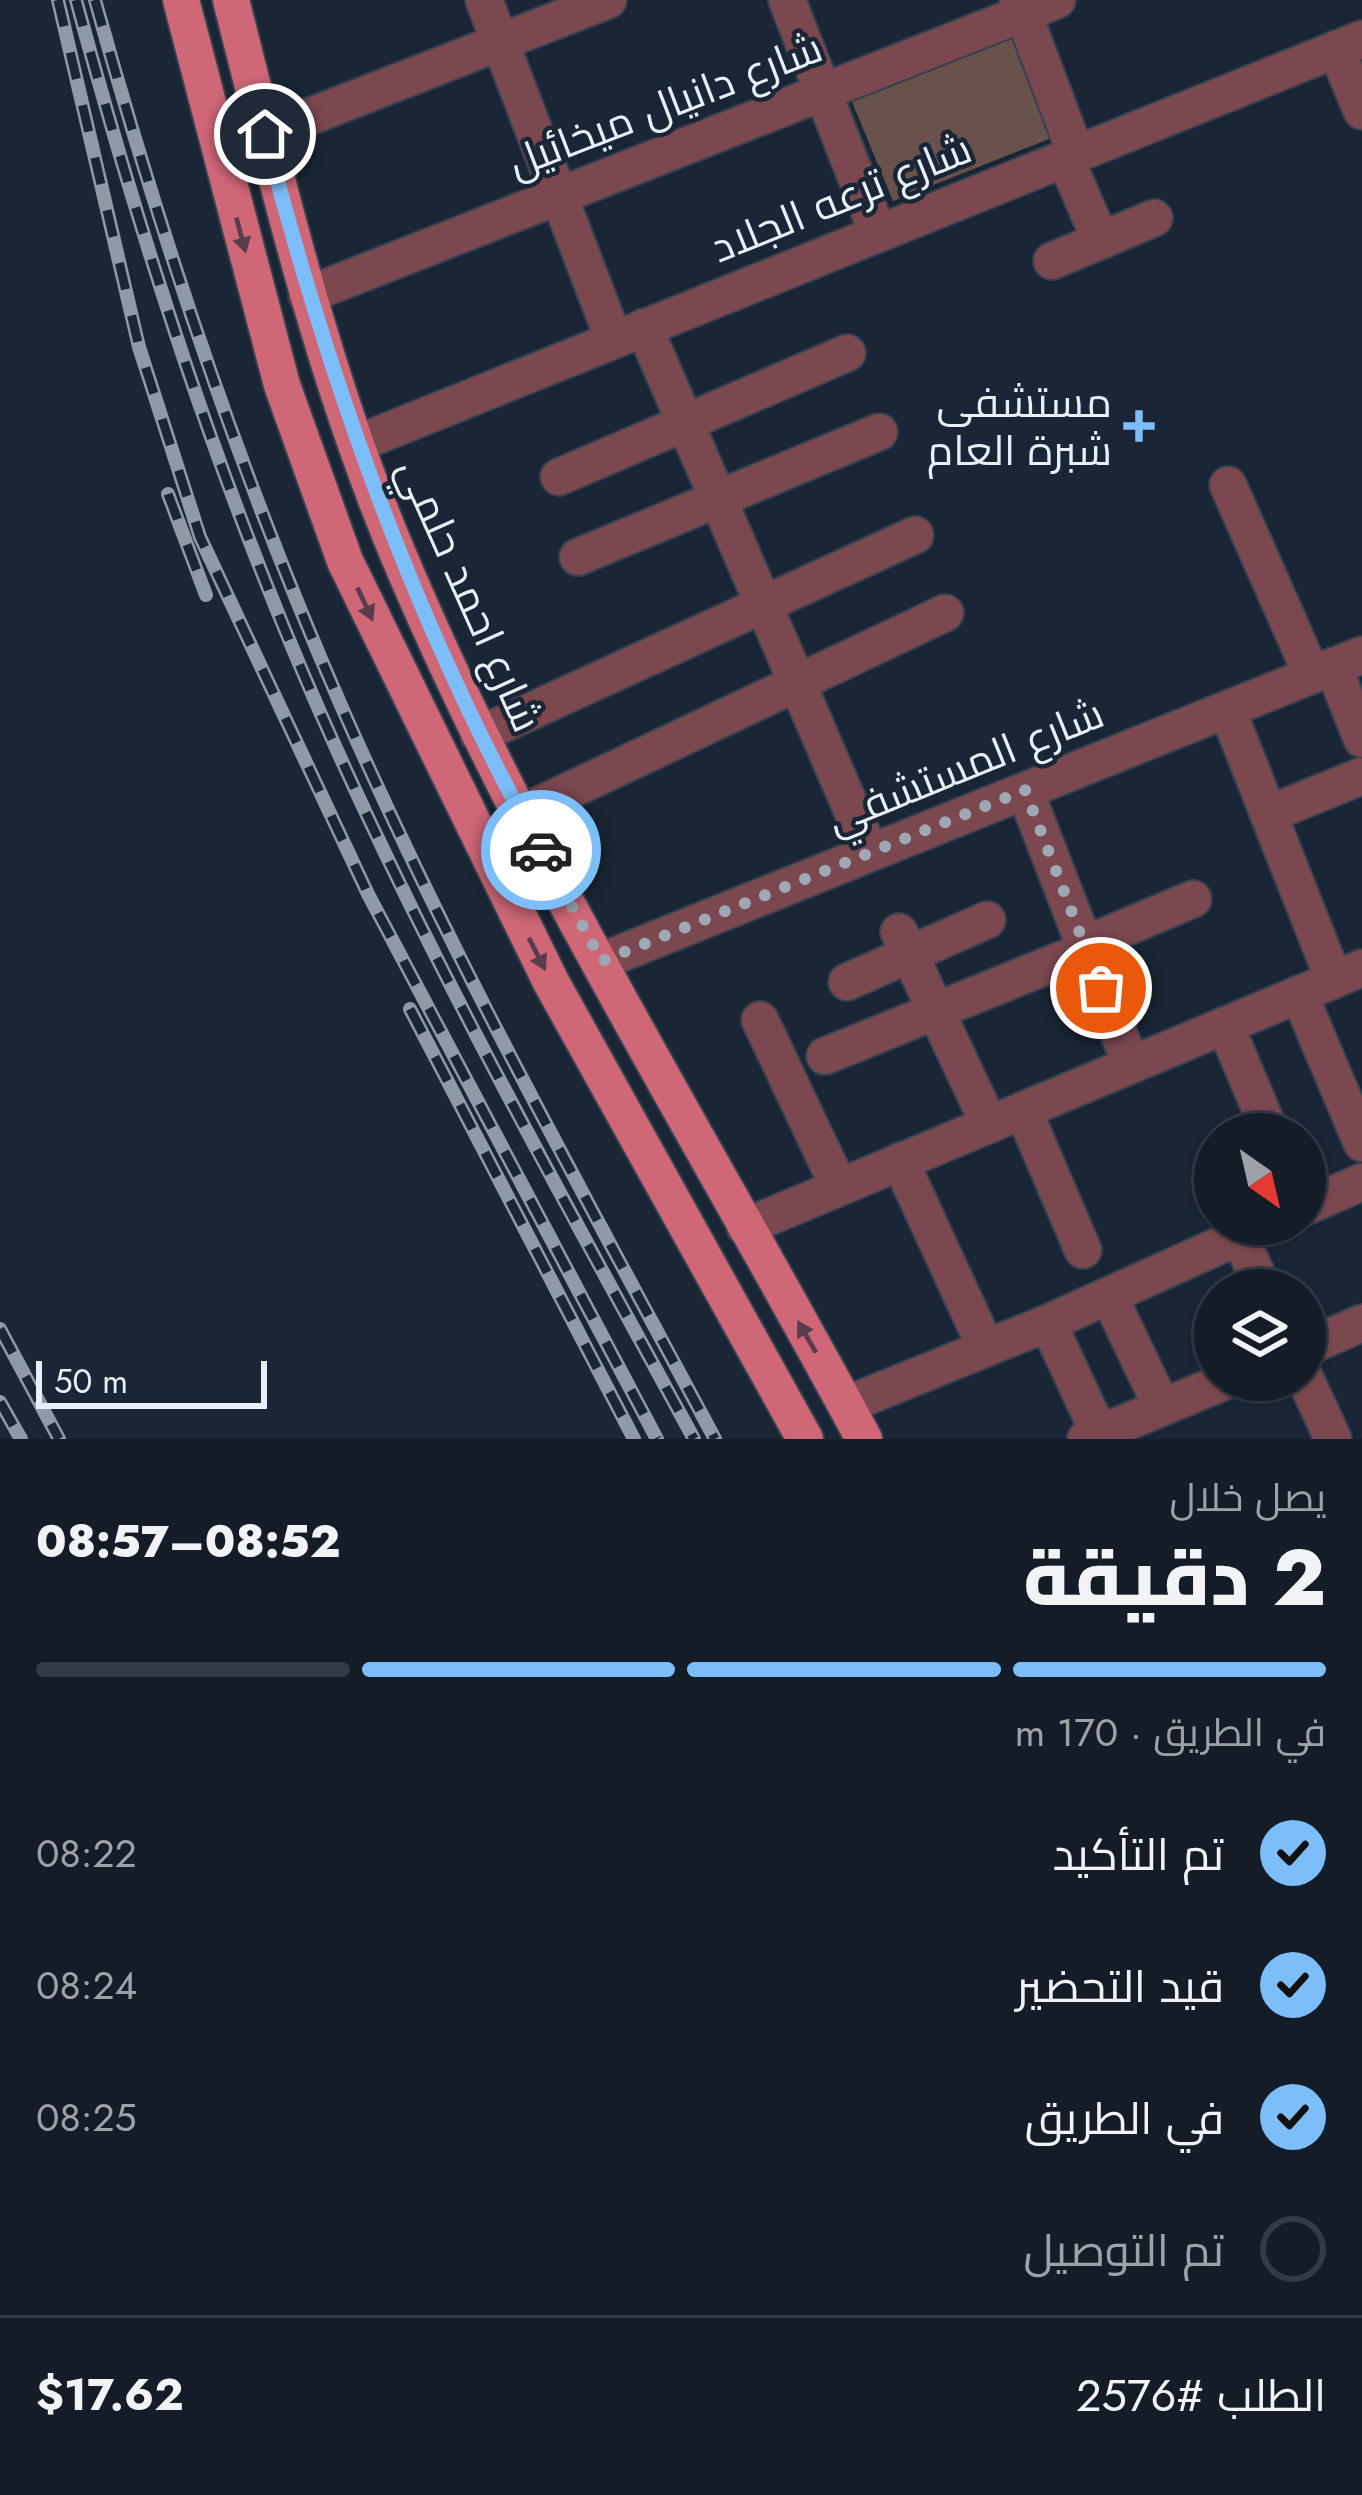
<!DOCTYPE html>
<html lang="ar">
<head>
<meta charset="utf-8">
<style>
	:root { --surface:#141c28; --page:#212934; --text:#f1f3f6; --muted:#9da1a8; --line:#333a45; --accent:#7cbef9 }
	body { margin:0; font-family:Jost,Cairo,sans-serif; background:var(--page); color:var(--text); direction:rtl; height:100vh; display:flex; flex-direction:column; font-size:45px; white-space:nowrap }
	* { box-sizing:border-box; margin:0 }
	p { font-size:39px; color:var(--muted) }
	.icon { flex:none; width:66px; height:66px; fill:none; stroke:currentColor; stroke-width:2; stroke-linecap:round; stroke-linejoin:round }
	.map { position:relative; height:1439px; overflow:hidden; direction:ltr }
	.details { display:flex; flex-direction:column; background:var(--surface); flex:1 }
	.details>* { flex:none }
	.needle { width:78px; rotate:146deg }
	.fabs { position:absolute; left:1194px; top:1113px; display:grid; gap:24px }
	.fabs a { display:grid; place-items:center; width:132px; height:132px; border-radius:50%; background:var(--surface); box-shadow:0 3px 9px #0004,0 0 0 3px var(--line); font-size:60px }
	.scale { position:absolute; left:36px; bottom:30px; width:231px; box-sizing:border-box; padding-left:12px; border:6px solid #e7eff9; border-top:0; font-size:33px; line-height:42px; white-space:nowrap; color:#e7eff9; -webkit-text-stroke:9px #1a2635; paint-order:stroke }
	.pin { position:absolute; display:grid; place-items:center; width:102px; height:102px; color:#fff; margin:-51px; border:6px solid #fff; border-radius:50%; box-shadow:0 3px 12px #0007 }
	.courier { position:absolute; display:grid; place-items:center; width:120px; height:120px; margin:-60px; border:9px solid #7cbef9; border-radius:50%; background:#fff; color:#222; box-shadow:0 3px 15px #0007 }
	.summary em { font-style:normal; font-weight:800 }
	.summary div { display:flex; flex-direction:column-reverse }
	.summary { display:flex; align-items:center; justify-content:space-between; height:204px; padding:0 36px }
	h1 { font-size:78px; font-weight:800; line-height:90px }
	.bar { display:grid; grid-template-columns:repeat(4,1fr); gap:18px 12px; align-content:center; height:144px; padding:0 36px }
	.bar i { height:15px; border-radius:9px; background:var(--line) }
	.bar .active { background:var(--accent) }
	.bar p { grid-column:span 4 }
	.line { display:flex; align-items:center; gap:30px; padding:0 36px; border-top:3px solid var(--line) }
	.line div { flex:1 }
	ol { padding:0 36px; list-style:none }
	li { display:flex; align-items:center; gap:36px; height:132px }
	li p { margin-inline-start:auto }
	li .icon { padding:12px; border-radius:50%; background:var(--accent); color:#111; stroke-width:4 }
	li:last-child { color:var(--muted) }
	li i { width:66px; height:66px; border:6px solid var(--line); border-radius:50% }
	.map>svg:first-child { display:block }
	.building { fill:#69524b }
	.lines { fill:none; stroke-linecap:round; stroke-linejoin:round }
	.minor-casing { stroke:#374250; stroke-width:40 }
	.major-casing { stroke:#374250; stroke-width:40 }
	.minor { stroke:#7b484f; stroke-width:36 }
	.major { stroke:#cf6777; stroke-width:36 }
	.rail-casing { stroke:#909aa6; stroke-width:14 }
	.rail { stroke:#1a2635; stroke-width:9; stroke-dasharray:27; stroke-linecap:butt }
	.oneway { fill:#593d4c }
	.done { stroke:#9fa9b4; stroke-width:12; stroke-dasharray:0 21.6 }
	.route { stroke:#7cbef9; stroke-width:15 }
	.poi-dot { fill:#7cbef9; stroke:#1a2635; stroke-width:4.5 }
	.labels { text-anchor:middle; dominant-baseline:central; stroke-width:9; stroke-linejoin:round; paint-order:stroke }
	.street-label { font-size:42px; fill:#e7eff9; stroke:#1a2635 }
	.poi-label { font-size:42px; fill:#e7eff9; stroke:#1a2635; text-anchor:end }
</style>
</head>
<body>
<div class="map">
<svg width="1362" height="1439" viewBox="0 0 1362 1439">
	<rect width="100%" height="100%" fill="#1a2635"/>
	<path class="building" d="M1022 35 1059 135 893 201 852 102Z"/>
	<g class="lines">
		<defs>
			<path id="minor" d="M484 0 614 340
				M787 0 877 231
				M1018 0 1076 154
				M1336 49 1362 111
				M265 134 608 0
				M1065 158 1101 241
				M1052 261 1154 218
				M307 295 1057 0
				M644 327 870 852
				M356 444 1362 39
				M559 477 847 353
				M1228 485 1312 675
				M578 557 879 432
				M1333 666 1362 739
				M1227 709 1334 980
				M479 735 915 535
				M1025 791 1131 1065
				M1271 813 1362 776
				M520 814 945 613
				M899 932 989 1124
				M1084 945 1193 899
				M602 961 1362 655
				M847 982 987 920
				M1299 994 1362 1143
				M760 1020 839 1187
				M1225 1025 1271 1134
				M825 1056 1086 950
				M1023 1110 1083 1250
				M900 1161 986 1348
				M1305 1207 1362 1182
				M745 1227 1362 968
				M1239 1236 1264 1290
				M1109 1296 1162 1407
				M1048 1323 1099 1433
				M1305 1348 1362 1323
				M1305 1378 1333 1439
				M846 1405 1048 1323 1267 1224
				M1086 1439 1228 1380"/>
			<path id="major" d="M181 0 282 385 345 561 551 982 805 1439
				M231 0C278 185 322 371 395 547 524 857 706 1144 864 1439"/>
		</defs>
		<use href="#minor" class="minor-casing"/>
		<use href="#major" class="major-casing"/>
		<use href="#minor" class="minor"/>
		<use href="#major" class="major"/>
		<defs>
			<path id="rail" d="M58 0 139 347 200 537 368 894 657 1439
				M76 0C142 243 218 481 320 712 430 962 564 1200 694 1439
				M95 0C161 238 241 477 340 703 450 955 585 1196 715 1439
				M168 494 206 595
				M410 1009 634 1439
				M0 1329 59 1439
				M0 1402 21 1439"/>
		</defs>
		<use href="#rail" class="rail-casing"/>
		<use href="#rail" class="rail"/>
	</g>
	<defs><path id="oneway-solid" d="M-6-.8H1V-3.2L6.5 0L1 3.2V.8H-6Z" transform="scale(3)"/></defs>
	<g class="oneway">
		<use href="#oneway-solid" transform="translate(241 235) rotate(75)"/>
		<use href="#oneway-solid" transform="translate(365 604) rotate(65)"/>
		<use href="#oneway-solid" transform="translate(537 954) rotate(63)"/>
		<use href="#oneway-solid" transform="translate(807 1337) rotate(-120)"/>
	</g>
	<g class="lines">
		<path class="done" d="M541 850 602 961 1025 790 1101 988"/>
		<path class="route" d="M265 134C330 384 414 623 541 850"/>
	</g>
	<path class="poi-dot" d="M1133 408h12v12h12v12h-12v12h-12v-12h-12v-12h12z"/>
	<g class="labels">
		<g class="street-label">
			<text transform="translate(665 105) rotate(-21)">شارع دانيال ميخائيل</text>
			<text transform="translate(841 198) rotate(-22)">شارع ترعه الجلاد</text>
			<text transform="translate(470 595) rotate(66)">شارع احمد حلمي</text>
			<text transform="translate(965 766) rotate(-22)">شارع المستشفي</text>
		</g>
		<g class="poi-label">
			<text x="1112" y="402">مستشفى<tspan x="1112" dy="48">شبرة العام</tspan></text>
		</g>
	</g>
</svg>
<div class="fabs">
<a><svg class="needle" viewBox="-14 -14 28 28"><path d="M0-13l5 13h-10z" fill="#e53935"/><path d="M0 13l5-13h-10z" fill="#9da1a8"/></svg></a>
<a><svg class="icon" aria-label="layers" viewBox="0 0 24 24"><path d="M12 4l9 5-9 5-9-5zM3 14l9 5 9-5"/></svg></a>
</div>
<div class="scale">50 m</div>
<div class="pin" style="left:1101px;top:988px;background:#ea580c"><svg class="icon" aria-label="bag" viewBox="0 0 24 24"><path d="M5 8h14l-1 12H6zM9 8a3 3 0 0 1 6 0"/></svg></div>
<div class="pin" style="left:265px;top:134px;background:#1f2937"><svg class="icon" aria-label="home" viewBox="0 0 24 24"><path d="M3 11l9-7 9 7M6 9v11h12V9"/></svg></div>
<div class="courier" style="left:541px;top:850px"><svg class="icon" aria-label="car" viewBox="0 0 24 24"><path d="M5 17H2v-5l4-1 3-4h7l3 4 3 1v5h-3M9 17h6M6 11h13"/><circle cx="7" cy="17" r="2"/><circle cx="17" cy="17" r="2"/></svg></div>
</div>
<section class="details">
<div class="summary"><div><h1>2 دقيقة</h1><p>يصل خلال</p></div><em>08:52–08:57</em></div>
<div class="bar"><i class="active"></i><i class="active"></i><i class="active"></i><i></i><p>في الطريق · 170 m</p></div>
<ol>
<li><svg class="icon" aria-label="check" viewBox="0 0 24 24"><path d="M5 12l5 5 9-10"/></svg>تم التأكيد<p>08:22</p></li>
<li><svg class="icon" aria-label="check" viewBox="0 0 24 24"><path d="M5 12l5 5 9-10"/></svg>قيد التحضير<p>08:24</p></li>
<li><svg class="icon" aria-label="check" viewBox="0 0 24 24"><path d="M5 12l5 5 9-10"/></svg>في الطريق<p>08:25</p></li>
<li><i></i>تم التوصيل</li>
</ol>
<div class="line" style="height:156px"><div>الطلب #2576</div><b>$17.62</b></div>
</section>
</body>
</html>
